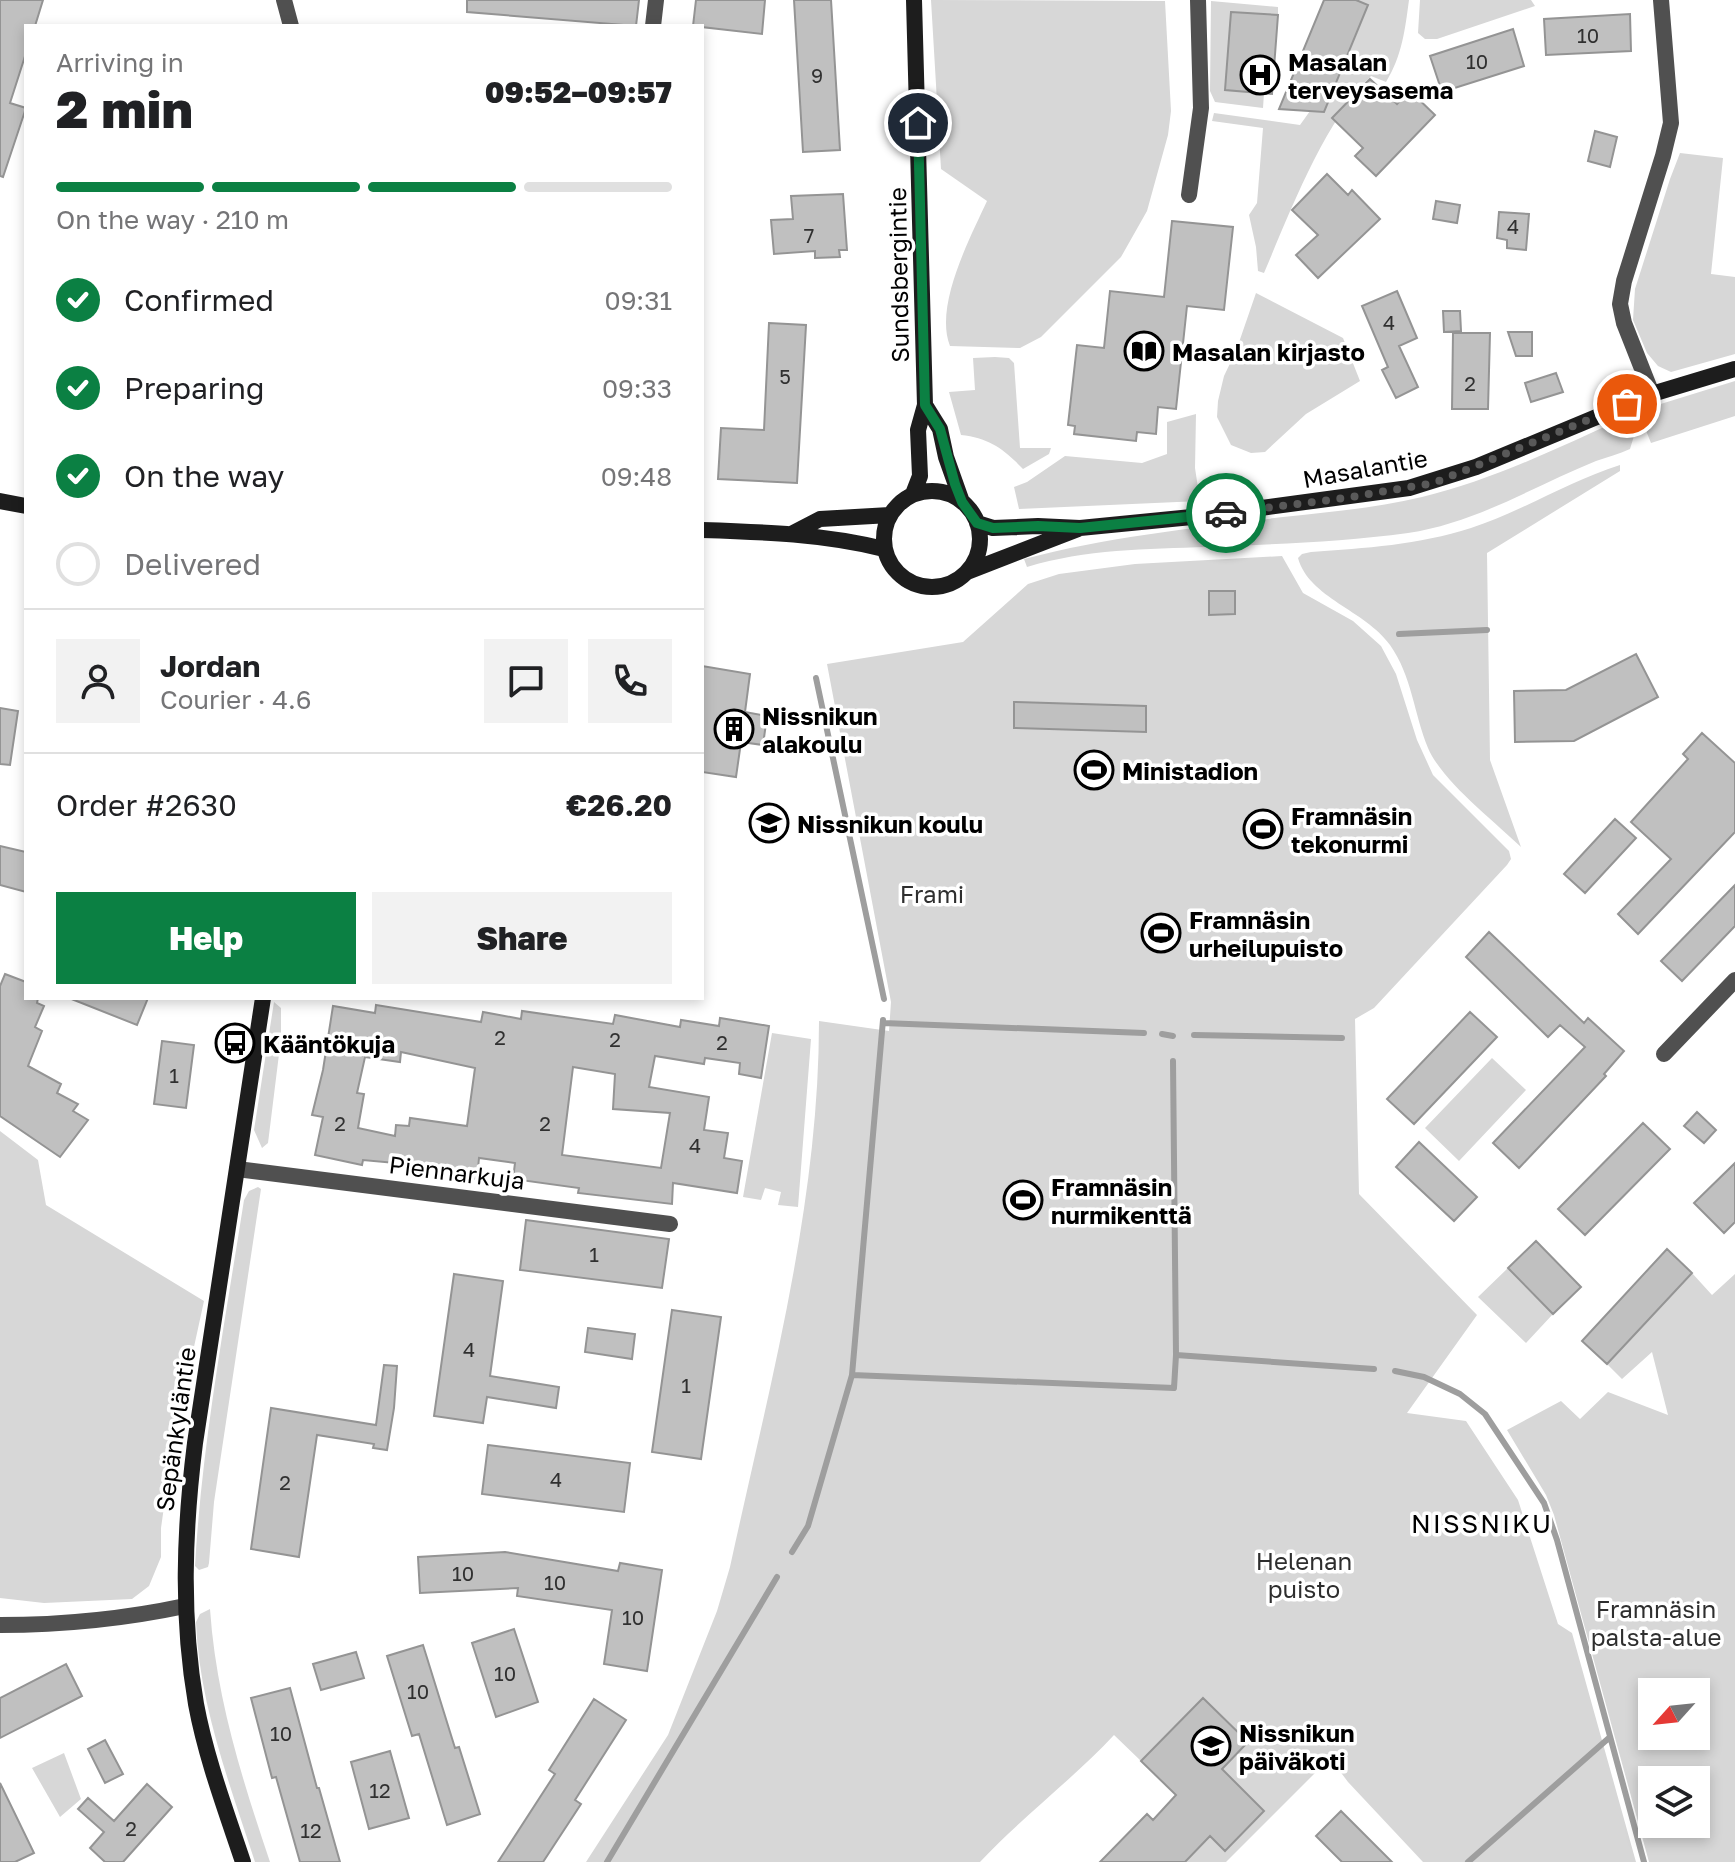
<!DOCTYPE html>
<html lang="en">
<head>
<meta charset="utf-8">
<style>
	:root { --surface:#fff; --page:#f2f2f2; --text:#202124; --muted:#757577; --line:#e0e0e0; --accent:#0b8043 }
	body { margin:0; font-family:"Golos Text",sans-serif; background:var(--page); color:var(--text); height:100vh; display:flex; flex-direction:column; font-size:30px; white-space:nowrap }
	* { box-sizing:border-box; margin:0 }
	p { font-size:26px; color:var(--muted) }
	.icon { flex:none; width:44px; height:44px; fill:none; stroke:currentColor; stroke-width:2; stroke-linecap:round; stroke-linejoin:round }
	.map { position:relative; flex:1; overflow:hidden }
	.drawer { position:absolute; left:24px; top:24px; width:680px; height:976px; display:flex; flex-direction:column; background:var(--surface); border-radius:0px; box-shadow:0 4px 12px #0003 }
	.drawer>* { flex:none }
	.needle { width:52px; rotate:243deg }
	.controls { position:absolute; left:1638px; top:1678px; display:grid; gap:16px }
	.controls a { display:grid; place-items:center; width:72px; height:72px; border-radius:0px; background:var(--surface); box-shadow:0 4px 12px #0003; font-size:40px }
	.pin { position:absolute; display:grid; place-items:center; width:68px; height:68px; color:#fff; margin:-34px; border:4px solid #fff; border-radius:50%; box-shadow:0 2px 8px #0007 }
	.courier { position:absolute; display:grid; place-items:center; width:80px; height:80px; margin:-40px; border:6px solid #0b8043; border-radius:50%; background:#fff; color:#222; box-shadow:0 2px 10px #0007 }
	.headline em { font-style:normal; font-weight:800 }
	.headline div { display:flex; flex-direction:column-reverse }
	.headline { display:flex; align-items:center; justify-content:space-between; height:136px; padding:0 32px }
	h1 { font-size:52px; font-weight:800; line-height:60px }
	.bar { display:grid; grid-template-columns:repeat(4,1fr); gap:12px 8px; align-content:center; height:96px; padding:0 32px }
	.bar i { height:10px; border-radius:6px; background:var(--line) }
	.bar .current { background:var(--accent) }
	.bar p { grid-column:span 4 }
	.line { display:flex; align-items:center; gap:20px; padding:0 32px; border-top:2px solid var(--line) }
	.line div { flex:1 }
	.round { display:grid; place-items:center; flex:none; width:84px; height:84px; border-radius:0px; background:var(--page) }
	ol { padding:0 32px; list-style:none }
	li { display:flex; align-items:center; gap:24px; height:88px }
	li p { margin-inline-start:auto }
	li .icon { padding:8px; border-radius:50%; background:var(--accent); color:#fff; stroke-width:4 }
	li:last-child { color:var(--muted) }
	li i { width:44px; height:44px; border:4px solid var(--line); border-radius:50% }
	.action { display:flex; gap:16px; margin-top:auto; padding:16px 32px }
	.action a { flex:1; height:92px; border-radius:0px; background:var(--accent); color:#fff; font-size:32px; font-weight:800; line-height:92px; text-align:center }
	.action a+a { background:var(--page); color:var(--text) }
	.map>svg:first-child { display:block }
	.green { fill:#d7d7d7; fill-rule:evenodd }
	.lines { fill:none; stroke-linecap:round; stroke-linejoin:round }
	.stream { stroke:#9e9e9e; stroke-width:6 }
	.building { fill:#c0c0c0; stroke:#949494; stroke-width:2; fill-rule:evenodd }
	.street { stroke:#505050; stroke-width:16 }
	.secondary { stroke:#1d1d1d; stroke-width:16 }
	.done { stroke:#595959; stroke-width:8; stroke-dasharray:0 14.4 }
	.route { stroke:#0b8043; stroke-width:10 }
	.labels { text-anchor:middle; dominant-baseline:central; stroke-width:7; stroke-linejoin:round; paint-order:stroke }
	.number-label { font-size:20px; fill:#303030 }
	.poi-label { font-size:24px; font-weight:bold; fill:#000; stroke:#fff; text-anchor:start }
	.street-label { font-size:24px; fill:#000; stroke:#fff }
	.park-label { font-size:24px; fill:#2e2e2e; stroke:#fff }
	.neighbourhood-label { font-size:26px; letter-spacing:2px; fill:#000; stroke:#fff }
</style>
</head>
<body>
<div class="map">
<svg width="1735" height="1862" viewBox="0 0 1735 1862">
	<rect width="100%" height="100%" fill="#fff"/>
	<path class="green" d="M931 0 1165 1 1171 111 1168 135 1147 211 1121 257 1041 337 1020 348 950 346C934 306 970 238 987 201L941 169Z
		M1356 0H1409C1405 30 1402 56 1386 82L1371 76C1324 122 1290 212 1264 273L1258 271 1256 247 1249 215 1257 203 1263 128 1212 121 1214 113 1300 125 1310 111V101L1329 102 1368 6Z
		M1420 0H1531L1535 6 1437 39H1425L1418 33Z
		M1211 1 1278 7V15L1231 12 1225 90 1264 93 1263 108 1215 102 1210 91Z
		M1680 153 1723 158 1711 274 1735 277V354L1671 372 1658 366 1647 353 1633 320 1635 289 1670 179Z
		M1256 293 1343 338 1360 381 1306 414 1265 452 1251 453 1231 445 1217 417 1218 401 1224 376 1236 351Z
		M995 357 1009 358 1014 363 1020 448H1051L1049 454 1023 469C1004 449 989 438 961 435L949 392 975 390 973 358Z
		M1735 381V416L1651 443 1639 413 1651 407Z
		M1196 414 1195 468 1200 501 1019 509 1014 487 1027 482 1065 456 1142 463 1167 454V422Z
		M1626 417 1634 436 1630 449C1619 454 1607 457 1596 461 1534 486 1476 523 1408 533 1342 542 1275 544 1208 547 1146 549 1086 549 1027 567L1024 559C1110 536 1196 528 1283 517 1329 512 1377 508 1422 497 1493 480 1560 447 1626 417Z
		M1620 465V471L1487 553 1490 760 1521 847C1494 821 1442 781 1428 748 1414 714 1412 676 1390 645 1365 610 1309 598 1298 558L1302 554 1311 552C1366 548 1418 545 1471 528 1522 511 1568 482 1620 465Z
		M1282 556 1303 593 1353 621 1381 646 1396 674 1417 740 1433 775 1509 851 1511 859 1507 865 1374 1008 1355 1019 1359 1194 1477 1315 1407 1413 1466 1421 1518 1500 1558 1624 1572 1633 1636 1862H1423L1348 1782 1330 1758 1226 1862H1185L1210 1836 1226 1851 1264 1811 1222 1769 1248 1742 1141 1761 1114 1735C1072 1780 1022 1817 980 1862H586L668 1735 717 1611 730 1567C769 1387 819 1206 819 1021L889 1031 891 1002 827 664 963 642 1028 584 1059 574 1135 564Z
		M274 1002 281 1008V1038L268 1143 262 1148 254 1130Z
		M772 1033 811 1039 798 1207 778 1205 781 1192 765 1188 761 1200 743 1197Z
		M1492 1058 1526 1090 1459 1161 1425 1128Z
		M0 1131 38 1160 46 1205 204 1301 173 1443 161 1528V1557L149 1586 132 1599 44 1603 0 1598Z
		M258 1187 261 1189 214 1502 209 1563 208 1567 199 1570 195 1566C202 1443 225 1322 244 1200L249 1191Z
		M1508 1268 1553 1314 1526 1343 1478 1297Z
		M1692 1273 1712 1295 1735 1274V1862H1649L1554 1515 1546 1495 1507 1430 1561 1401 1580 1419 1608 1392 1668 1415 1652 1352 1622 1379 1607 1364ZM1652 1692H1696V1736H1652ZM1652 1780H1696V1824H1652Z
		M210 1609C216 1697 242 1779 270 1862H255C230 1785 199 1704 196 1622L200 1614Z
		M64 1753 81 1799 60 1817 32 1768Z"/>
	<g class="lines">
		<path class="stream" d="M1399 634 1487 630
			M816 678 884 999
			M883 1020 852 1375 1174 1388 1176 1355 1374 1369
			M883 1023 1144 1033
			M1162 1034 1173 1036
			M1194 1035 1342 1038
			M1173 1061 1176 1355
			M1395 1371 1424 1377 1460 1394 1485 1414 1544 1503 1557 1540 1644 1862
			M792 1552 808 1526 852 1375
			M607 1862 777 1577
			M1468 1862 1610 1737"/>
	</g>
	<path class="building" d="M0 0H43L35 26H26V53L10 103 26 108 3 177 0 176Z
		M467 0H639L636 26 467 12Z
		M696 0H765L762 34 693 26Z
		M794 0H831L840 150 803 152Z
		M1324 0H1356L1368 5 1324 112 1279 109Z
		M1231 12 1278 15 1272 94 1225 90Z
		M1630 14 1631 51 1546 55 1544 19Z
		M1513 29 1524 66 1442 92 1430 56Z
		M1370 79 1397 104 1410 91 1435 115 1376 176 1355 156 1363 148 1332 118Z
		M1595 131 1617 137 1610 167 1588 161Z
		M1327 174 1348 195 1352 190 1380 219 1318 278 1296 255 1318 235 1292 210Z
		M843 194 847 250H839L840 257 815 258V251L774 254 771 220 793 219 791 196Z
		M1436 201 1460 205 1457 223 1433 219Z
		M1499 212 1529 214 1526 250 1507 248V240L1497 238Z
		M1172 221 1233 227 1224 310 1187 306 1176 409 1158 407 1156 434 1137 432 1136 441 1074 434 1075 426 1068 425 1077 345 1104 348 1110 291 1164 297Z
		M1397 291 1417 338 1399 346 1418 387 1396 398 1382 370 1388 367 1362 306Z
		M1443 311H1460L1461 331 1444 332Z
		M769 323 806 325 797 483 718 479 721 428 764 430Z
		M1508 332H1532V356H1516Z
		M1453 333H1490L1488 409H1452Z
		M1556 373 1563 392 1531 402 1525 383Z
		M1209 591H1235V614L1209 615Z
		M1636 654 1658 697 1574 741 1515 742 1514 691 1566 690Z
		M702 666 750 674 745 712 767 716 763 745 741 742 736 777 702 772Z
		M1014 702 1146 706V732L1014 728Z
		M0 708 18 711 10 765 0 764Z
		M1702 733 1735 763V832L1638 934 1618 914 1671 859 1631 822 1688 759 1683 754Z
		M1615 819 1636 838 1585 893 1564 874Z
		M0 846 26 852V892L0 885Z
		M1735 885V926L1682 981 1661 961Z
		M1489 932 1584 1023 1588 1018 1624 1051 1604 1074 1606 1076 1519 1168 1493 1143 1585 1047 1560 1025 1548 1037 1466 957Z
		M5 974 26 982V998H38L37 1003 44 1006 35 1027 42 1031 28 1066 61 1084 57 1093 78 1104 73 1111 88 1120 60 1157 0 1116V986Z
		M69 998H148L137 1025Z
		M376 1005 481 1022 483 1012 521 1019 522 1011 613 1024 615 1015 680 1027 681 1020 719 1026 720 1018 769 1026 761 1078 739 1074 740 1063 705 1058 704 1064 655 1056 649 1087 709 1097 704 1130 728 1133 724 1158 742 1161 737 1193 673 1183 672 1204 578 1193 579 1188 513 1179 515 1163 479 1158 477 1179 427 1174 428 1166 363 1160 362 1165 315 1155 323 1117 312 1115 323 1070 333 1006 375 1013ZM401 1052 475 1068 467 1126 410 1118 409 1126 396 1125 395 1136 358 1128 364 1094 357 1093 365 1057 400 1062ZM573 1067 615 1074 613 1109 670 1113 661 1168 562 1155Z
		M1470 1012 1497 1037 1414 1124 1387 1099Z
		M162 1041 194 1045 186 1108 154 1104Z
		M1697 1112 1716 1130 1704 1143 1684 1126Z
		M1643 1123 1670 1149 1585 1235 1558 1209Z
		M1419 1142 1477 1197 1454 1221 1396 1167Z
		M1735 1163V1222L1724 1233 1694 1203Z
		M526 1220 669 1239 662 1288 520 1270Z
		M1536 1241 1581 1287 1553 1314 1508 1268Z
		M1667 1249 1692 1273 1607 1364 1582 1341Z
		M454 1274 503 1281 490 1376 559 1387 556 1408 487 1397 483 1423 434 1416Z
		M672 1310 721 1317 701 1459 652 1452Z
		M588 1328 635 1334 632 1359 585 1352Z
		M384 1365 397 1366 394 1408 387 1450 373 1448 374 1444 317 1435 299 1557 251 1549 271 1408 376 1425Z
		M488 1445 630 1463 624 1512 482 1494Z
		M505 1552 618 1571 620 1563 662 1570 647 1671 604 1664 612 1610 517 1596 518 1588 420 1593 418 1557Z
		M514 1629 538 1702 496 1717 472 1643Z
		M423 1645 455 1748 459 1747 480 1814 447 1825 419 1734 412 1736 387 1656Z
		M356 1652 364 1678 321 1690 313 1664Z
		M66 1664 82 1696 0 1738V1698Z
		M290 1688 317 1788H319L340 1862H300L276 1777 272 1778 251 1698Z
		M1203 1698 1248 1742 1222 1769 1264 1811 1225 1851 1210 1836 1185 1862H1100L1147 1814 1153 1820 1176 1795 1141 1761Z
		M594 1699 626 1720 575 1800 581 1804 543 1862H498L555 1774 549 1770Z
		M105 1740 123 1774 105 1783 88 1749Z
		M390 1751 409 1818 369 1829 351 1762Z
		M0 1783 34 1853 15 1862H0Z
		M147 1784 172 1807 123 1862H105L90 1848 104 1832 78 1809 88 1798 114 1821Z
		M1341 1811 1392 1862H1342L1316 1836Z"/>
	<g class="lines">
		<path class="street" d="M284 0 291 26
			M653 26 656 0
			M1189 195 1201 108 1198 0
			M1652 394 1624 323 1620 304 1624 281 1663 156 1671 123 1661 0
			M1664 1054 1735 980
			M237 1169 670 1224
			M0 1625C63 1625 124 1619 185 1606"/>
		<path class="secondary" d="M925 405 940 429 946 457 962 502
			M884 539a48 48 0 1 1 96 0a48 48 0 1 1-96 0Z
			M913 494 920 476 918 430 925 405 914 0
			M0 501 26 506
			M977 523 993 528 1038 526 1080 528 1202 516 1409 488 1476 467 1652 394 1735 369
			M702 530C764 532 824 534 884 549
			M793 533 820 519 890 515
			M967 572 1078 529
			M243 1862C226 1811 206 1758 196 1704 181 1617 184 1531 195 1443L263 998"/>
	</g>
	<g class="lines">
		<path class="done" d="M1226 513 1345 498 1434 483 1627 404"/>
		<path class="route" d="M918 123 925 405 940 429 955 484 962 502 977 523 993 528 1038 526 1080 528 1226 513"/>
	</g>
	<defs>
		<symbol id="hospital-ring" viewBox="-11 -11 22 22"><circle r="9.5" fill="#fff" stroke="#000" stroke-width="1.5"/><path d="M-5-5h3v3.5h4V-5h3V5h-3V1.5h-4V5h-3Z" fill="#000"/></symbol>
		<symbol id="library-ring" viewBox="-11 -11 22 22"><circle r="9.5" fill="#fff" stroke="#000" stroke-width="1.5"/><path d="M-6-4Q-3-5.5-.7-3.5V5Q-3 3-6 4ZM6-4Q3-5.5 .7-3.5V5Q3 3 6 4Z" fill="#000"/></symbol>
		<symbol id="building-ring" viewBox="-11 -11 22 22"><circle r="9.5" fill="#fff" stroke="#000" stroke-width="1.5"/><path d="M-4-6H4V6H1V3H-1V6H-4ZM-2.5-4.3h1.7v1.8h-1.7ZM.8-4.3h1.7v1.8H.8ZM-2.5-1h1.7V.8h-1.7ZM.8-1h1.7V.8H.8Z" fill="#000"/></symbol>
		<symbol id="stadium-ring" viewBox="-11 -11 22 22"><circle r="9.5" fill="#fff" stroke="#000" stroke-width="1.5"/><path d="M0-5a6.5 5 0 1 0 0 10a6.5 5 0 1 0 0-10ZM-3.5-1.8h7v3.6h-7Z" fill="#000"/></symbol>
		<symbol id="school-ring" viewBox="-11 -11 22 22"><circle r="9.5" fill="#fff" stroke="#000" stroke-width="1.5"/><path d="M0-5L7-2L0 1L-7-2ZM-4 1L0 2.5L4 1V4Q0 6-4 4Z" fill="#000"/></symbol>
		<symbol id="bus-ring" viewBox="-11 -11 22 22"><circle r="9.5" fill="#fff" stroke="#000" stroke-width="1.5"/><path d="M-5-6H5V4H4V6H2V4H-2V6H-4V4H-5ZM-3.5-4V0h7V-4ZM-3.5 1.2v1.5H-2V1.2ZM2 1.2v1.5H3.5V1.2Z" fill="#000"/></symbol>
	</defs>
	<g fill-rule="evenodd">
		<use href="#hospital-ring" x="1238" y="53" width="44" height="44"/>
		<use href="#library-ring" x="1122" y="329" width="44" height="44"/>
		<use href="#building-ring" x="712" y="707" width="44" height="44"/>
		<use href="#stadium-ring" x="1072" y="748" width="44" height="44"/>
		<use href="#school-ring" x="747" y="801" width="44" height="44"/>
		<use href="#stadium-ring" x="1241" y="807" width="44" height="44"/>
		<use href="#stadium-ring" x="1139" y="911" width="44" height="44"/>
		<use href="#bus-ring" x="213" y="1021" width="44" height="44"/>
		<use href="#stadium-ring" x="1001" y="1178" width="44" height="44"/>
		<use href="#school-ring" x="1189" y="1724" width="44" height="44"/>
	</g>
	<g class="labels">
		<g class="number-label">
			<text x="1588" y="35">10</text>
			<text x="1477" y="61">10</text>
			<text x="817" y="75">9</text>
			<text x="1513" y="226">4</text>
			<text x="809" y="235">7</text>
			<text x="1389" y="322">4</text>
			<text x="785" y="376">5</text>
			<text x="1470" y="383">2</text>
			<text x="500" y="1037">2</text>
			<text x="615" y="1039">2</text>
			<text x="722" y="1042">2</text>
			<text x="174" y="1075">1</text>
			<text x="340" y="1123">2</text>
			<text x="545" y="1123">2</text>
			<text x="695" y="1145">4</text>
			<text x="594" y="1254">1</text>
			<text x="469" y="1349">4</text>
			<text x="686" y="1385">1</text>
			<text x="556" y="1479">4</text>
			<text x="285" y="1482">2</text>
			<text x="463" y="1573">10</text>
			<text x="555" y="1582">10</text>
			<text x="633" y="1617">10</text>
			<text x="505" y="1673">10</text>
			<text x="418" y="1691">10</text>
			<text x="281" y="1733">10</text>
			<text x="380" y="1790">12</text>
			<text x="131" y="1828">2</text>
			<text x="311" y="1830">12</text>
		</g>
		<g class="poi-label">
			<text x="1288" y="61">Masalan<tspan x="1288" dy="28">terveysasema</tspan></text>
			<text x="1172" y="351">Masalan kirjasto</text>
			<text x="762" y="715">Nissnikun<tspan x="762" dy="28">alakoulu</tspan></text>
			<text x="1122" y="770">Ministadion</text>
			<text x="1291" y="815">Framnäsin<tspan x="1291" dy="28">tekonurmi</tspan></text>
			<text x="797" y="823">Nissnikun koulu</text>
			<text x="1189" y="919">Framnäsin<tspan x="1189" dy="28">urheilupuisto</tspan></text>
			<text x="263" y="1043">Kääntökuja</text>
			<text x="1051" y="1186">Framnäsin<tspan x="1051" dy="28">nurmikenttä</tspan></text>
			<text x="1239" y="1732">Nissnikun<tspan x="1239" dy="28">päiväkoti</tspan></text>
		</g>
		<g class="street-label">
			<text transform="translate(898 275) rotate(-91)">Sundsbergintie</text>
			<text transform="translate(1365 468) rotate(-10)">Masalantie</text>
			<text transform="translate(457 1172) rotate(7)">Piennarkuja</text>
			<text transform="translate(175 1429) rotate(-82)">Sepänkyläntie</text>
		</g>
		<g class="park-label">
			<text x="932" y="893">Frami</text>
			<text x="1304" y="1560">Helenan<tspan x="1304" dy="28">puisto</tspan></text>
			<text x="1656" y="1608">Framnäsin<tspan x="1656" dy="28">palsta-alue</tspan></text>
		</g>
		<g class="neighbourhood-label">
			<text x="1482" y="1523">NISSNIKU</text>
		</g>
	</g>
</svg>
<div class="controls">
<a><svg class="needle" viewBox="-14 -14 28 28"><path d="M0-13l5 13h-10z" fill="#e53935"/><path d="M0 13l5-13h-10z" fill="#757577"/></svg></a>
<a><svg class="icon" aria-label="layers" viewBox="0 0 24 24"><path d="M12 4l9 5-9 5-9-5zM3 14l9 5 9-5"/></svg></a>
</div>
<div class="pin" style="left:1627px;top:404px;background:#ea580c"><svg class="icon" aria-label="bag" viewBox="0 0 24 24"><path d="M5 8h14l-1 12H6zM9 8a3 3 0 0 1 6 0"/></svg></div>
<div class="pin" style="left:918px;top:123px;background:#1f2937"><svg class="icon" aria-label="home" viewBox="0 0 24 24"><path d="M3 11l9-7 9 7M6 9v11h12V9"/></svg></div>
<div class="courier" style="left:1226px;top:513px"><svg class="icon" aria-label="car" viewBox="0 0 24 24"><path d="M5 17H2v-5l4-1 3-4h7l3 4 3 1v5h-3M9 17h6M6 11h13"/><circle cx="7" cy="17" r="2"/><circle cx="17" cy="17" r="2"/></svg></div>
<section class="drawer">
<div class="headline"><div><h1>2 min</h1><p>Arriving in</p></div><em>09:52–09:57</em></div>
<div class="bar"><i class="current"></i><i class="current"></i><i class="current"></i><i></i><p>On the way · 210 m</p></div>
<ol>
<li><svg class="icon" aria-label="check" viewBox="0 0 24 24"><path d="M5 12l5 5 9-10"/></svg>Confirmed<p>09:31</p></li>
<li><svg class="icon" aria-label="check" viewBox="0 0 24 24"><path d="M5 12l5 5 9-10"/></svg>Preparing<p>09:33</p></li>
<li><svg class="icon" aria-label="check" viewBox="0 0 24 24"><path d="M5 12l5 5 9-10"/></svg>On the way<p>09:48</p></li>
<li><i></i>Delivered</li>
</ol>
<div class="line" style="height:144px"><a class="round"><svg class="icon" aria-label="person" viewBox="0 0 24 24"><circle cx="12" cy="8" r="4"/><path d="M4 21q1-7 8-7t8 7"/></svg></a><div><b>Jordan</b><p>Courier · 4.6</p></div><a class="round"><svg class="icon" aria-label="chat" viewBox="0 0 24 24"><path d="M4 5h16v11H9l-5 4z"/></svg></a><a class="round"><svg class="icon" aria-label="phone" viewBox="0 0 24 24"><path d="M5 4h4l2 5-3 2q2 4 5 5l2-3 5 2v4C11 20 4 13 5 4z"/></svg></a></div>
<div class="line" style="height:104px"><div>Order #2630</div><b>€26.20</b></div>
<div class="action"><a>Help</a><a>Share</a></div>
</section>
</div>
</body>
</html>
